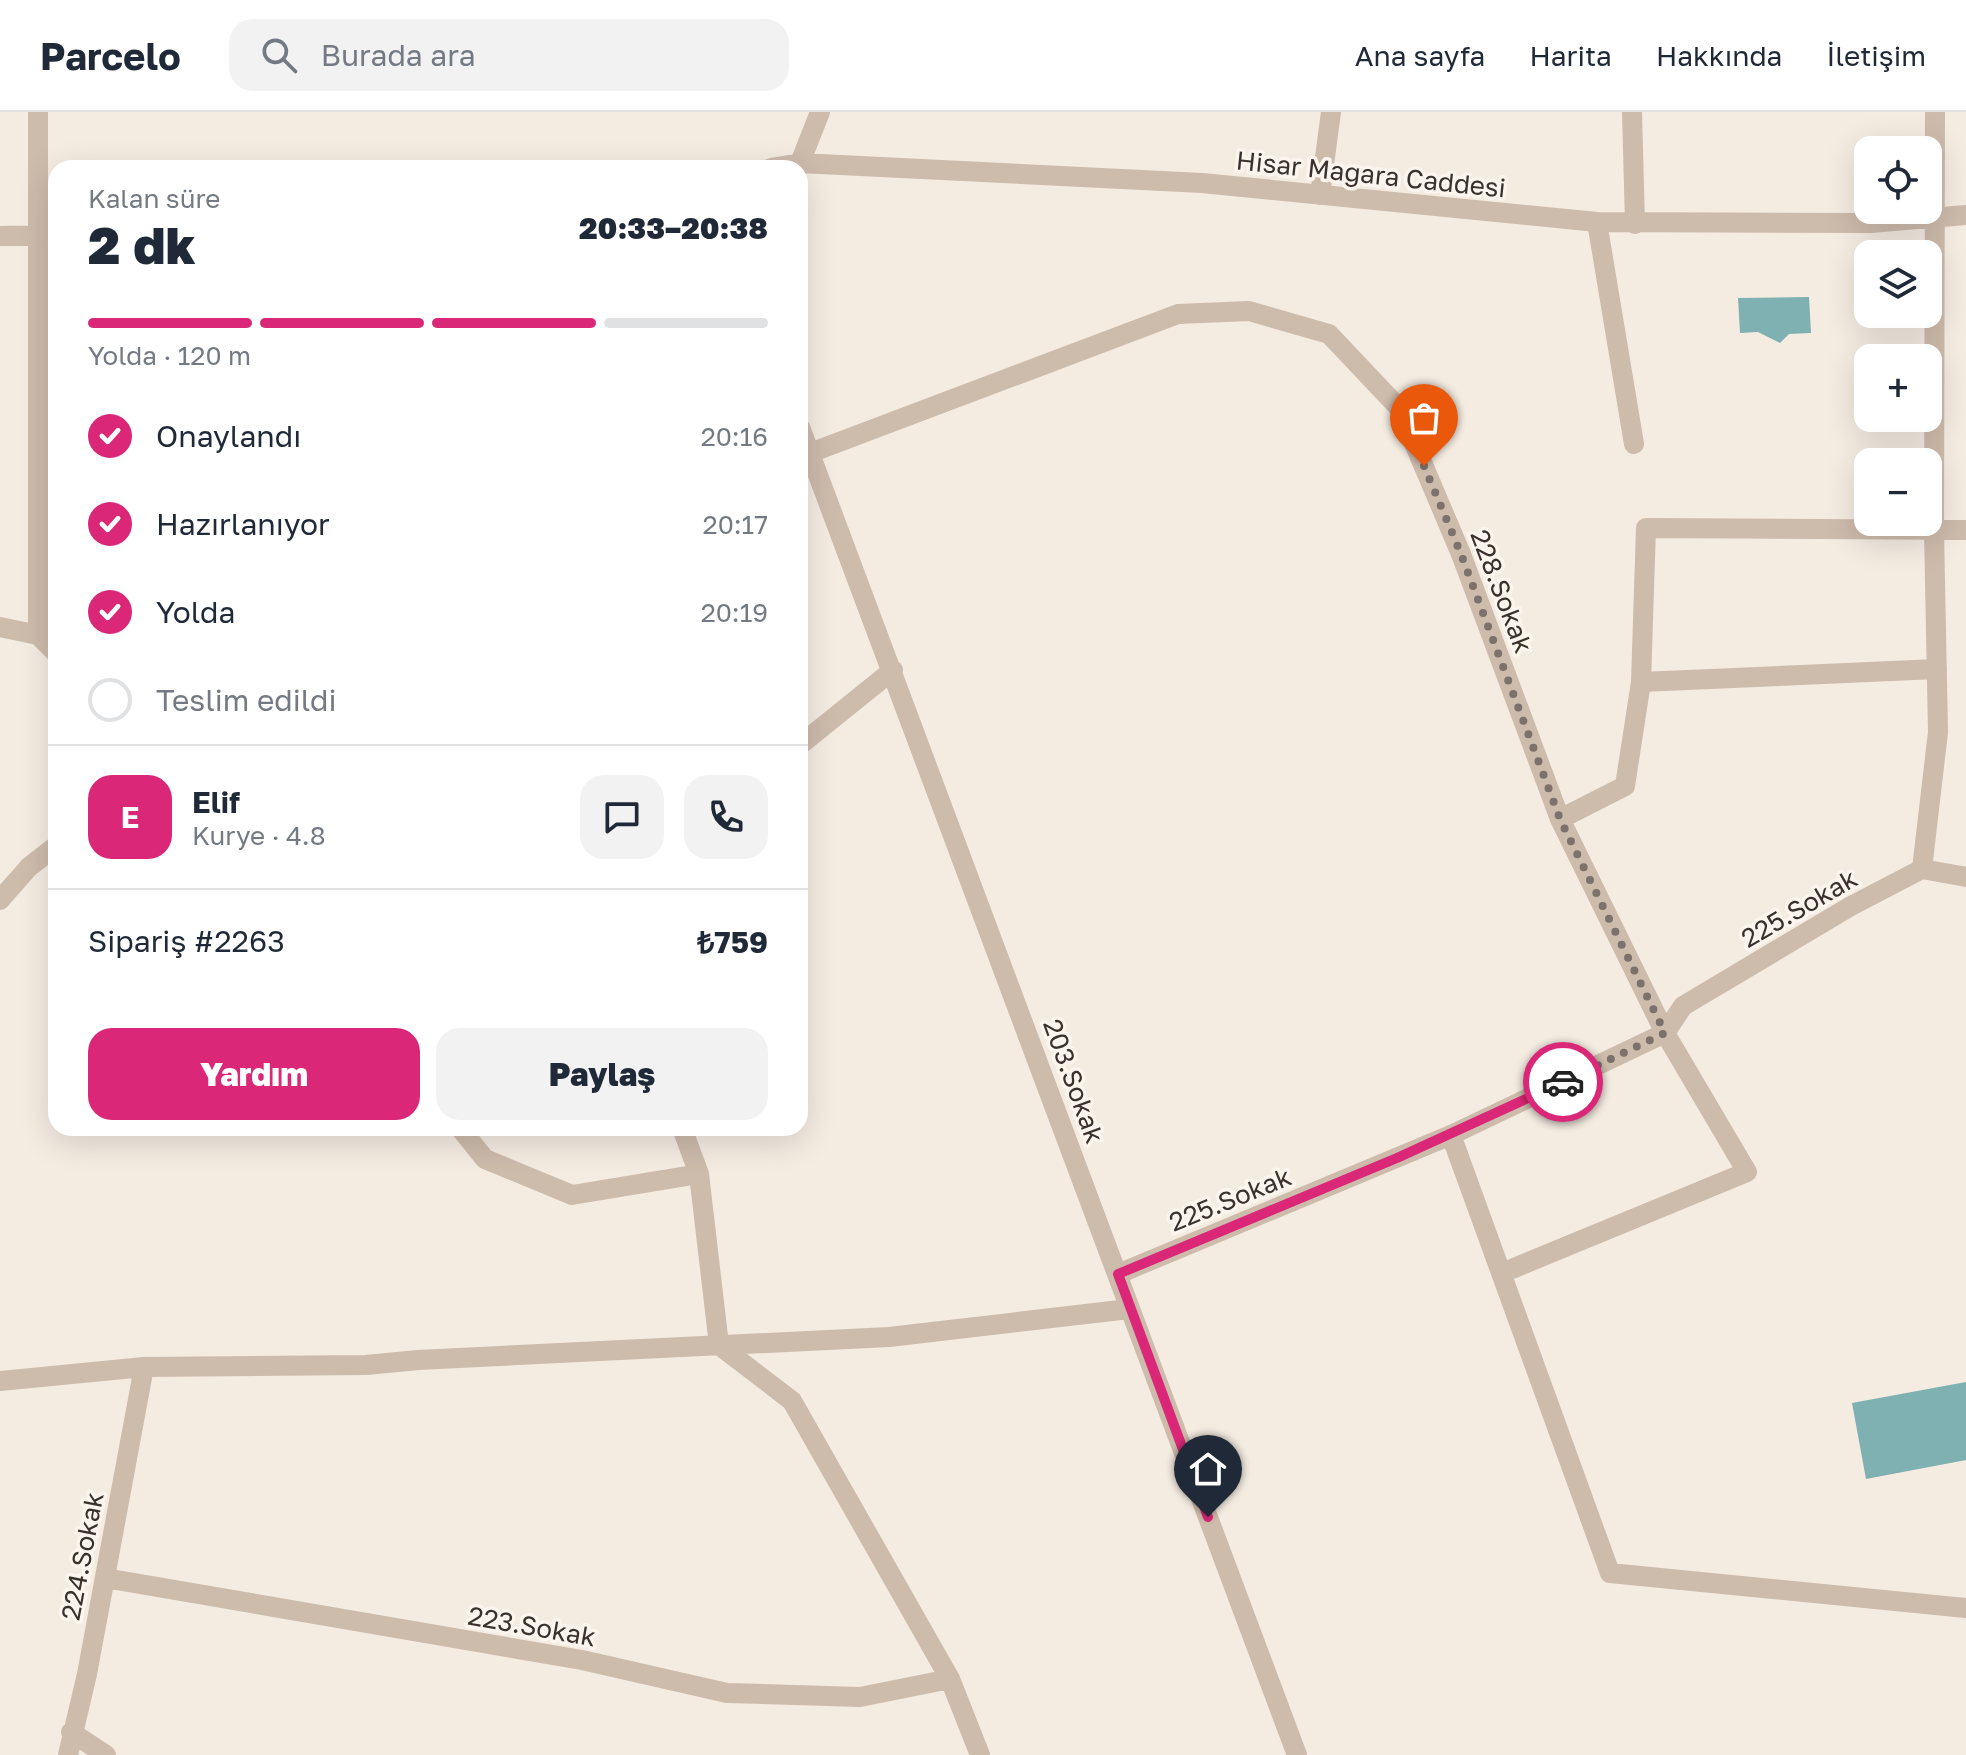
<!DOCTYPE html>
<html lang="tr">
<head>
<meta charset="utf-8">
<style>
	:root { --surface:#fff; --page:#f2f2f3; --text:#1f2937; --muted:#747a83; --line:#e0e1e3; --accent:#db2777 }
	body { margin:0; font-family:"Golos Text",sans-serif; background:var(--page); color:var(--text); height:100vh; display:flex; flex-direction:column; font-size:30px; white-space:nowrap }
	* { box-sizing:border-box; margin:0 }
	p { font-size:26px; color:var(--muted) }
	.icon { flex:none; width:44px; height:44px; fill:none; stroke:currentColor; stroke-width:2; stroke-linecap:round; stroke-linejoin:round }
	.map { position:relative; flex:1; overflow:hidden }
	.drawer { position:absolute; left:48px; top:48px; width:760px; height:976px; display:flex; flex-direction:column; background:var(--surface); border-radius:24px; box-shadow:0 8px 32px #0002 }
	.drawer>* { flex:none }
	.buttons { position:absolute; left:1854px; top:24px; display:grid; gap:16px }
	.buttons a { display:grid; place-items:center; width:88px; height:88px; border-radius:16px; background:var(--surface); box-shadow:0 8px 32px #0002; font-size:40px }
	.pin { position:absolute; display:grid; place-items:center; width:68px; height:68px; color:#fff; margin:-82px -34px; border-radius:50% 50% 50% 0; rotate:-45deg; box-shadow:0 0 8px #0007 }
	.pin .icon { rotate:45deg }
	.courier { position:absolute; display:grid; place-items:center; width:80px; height:80px; margin:-40px; border:6px solid #db2777; border-radius:50%; background:#fff; color:#222; box-shadow:0 2px 10px #0007 }
	.headline em { font-style:normal; font-weight:800 }
	.headline div { display:flex; flex-direction:column-reverse }
	.headline { display:flex; align-items:center; justify-content:space-between; height:136px; padding:0 40px }
	h1 { font-size:52px; font-weight:800; line-height:60px }
	.bar { display:grid; grid-template-columns:repeat(4,1fr); gap:12px 8px; align-content:center; height:96px; padding:0 40px }
	.bar i { height:10px; border-radius:6px; background:var(--line) }
	.bar .on { background:var(--accent) }
	.bar p { grid-column:span 4 }
	.line { display:flex; align-items:center; gap:20px; padding:0 40px; border-top:2px solid var(--line) }
	.line div { flex:1 }
	.round { display:grid; place-items:center; flex:none; width:84px; height:84px; border-radius:24px; background:var(--page) }
	ol { padding:0 40px; list-style:none }
	li { display:flex; align-items:center; gap:24px; height:88px }
	li p { margin-inline-start:auto }
	li .icon { padding:8px; border-radius:50%; background:var(--accent); color:#fff; stroke-width:4 }
	li:last-child { color:var(--muted) }
	li i { width:44px; height:44px; border:4px solid var(--line); border-radius:50% }
	.action { display:flex; gap:16px; margin-top:auto; padding:16px 40px }
	.action a { flex:1; height:92px; border-radius:24px; background:var(--accent); color:#fff; font-size:32px; font-weight:800; line-height:92px; text-align:center }
	.action a+a { background:var(--page); color:var(--text) }
	header { display:flex; align-items:center; gap:48px; box-sizing:border-box; height:112px; padding:0 40px; background:var(--surface); border-bottom:2px solid var(--line) }
	header strong { font-size:38px }
	nav { display:flex; gap:44px; margin-inline-start:auto; font-size:28px }
	.search { width:560px; height:72px; background:var(--page); display:flex; align-items:center; gap:20px; box-sizing:border-box; padding:0 28px; border-radius:24px; color:var(--muted); font-size:30px }
	.map>svg:first-child { display:block }
	.water { fill:#7fb0b2 }
	.lines { fill:none; stroke-linecap:round; stroke-linejoin:round }
	.minor { stroke:#cdbbac; stroke-width:20 }
	.done { stroke:#7c716b; stroke-width:8; stroke-dasharray:0 14.4 }
	.route { stroke:#db2777; stroke-width:10 }
	.labels { text-anchor:middle; dominant-baseline:central; stroke-width:7; stroke-linejoin:round; paint-order:stroke }
	.street-label { font-size:26px; fill:#3b302b; stroke:#fbf5ee }
</style>
</head>
<body>
<header>
<strong>Parcelo</strong>
<div class="search"><svg class="icon" aria-label="search" viewBox="0 0 24 24"><circle cx="10" cy="10" r="6"/><path d="M15 15l6 6"/></svg>Burada ara</div>
<nav><a>Ana sayfa</a><a>Harita</a><a>Hakkında</a><a>İletişim</a></nav>
</header>
<div class="map">
<svg width="1966" height="1643" viewBox="0 0 1966 1643">
	<rect width="100%" height="100%" fill="#f4ebe1"/>
	<path class="water" d="M1809 185 1811 221 1789 222 1780 231 1758 220 1740 221 1738 186Z
		M1966 1270V1348L1866 1367 1852 1291Z"/>
	<g class="lines">
		<path class="minor" d="M1632 0 1635 112
			M771 56 800 51 1202 71 1597 110 1871 111 1966 103
			M798 56 820 0
			M1320 83 1331 0
			M1597 110 1634 332
			M0 124 56 123
			M800 315 1297 1643
			M810 341 1178 202 1249 199 1329 222 1399 296 1461 442 1560 707 1665 921 1747 1060 1502 1161
			M0 515 38 523
			M38 523V0
			M38 523 56 541
			M1937 557 1641 570 1646 416 1966 418
			M800 633 893 558
			M1560 707 1625 674 1641 570
			M1922 757 1966 765
			M0 788 29 755 56 734
			M460 1016 485 1047 572 1083 699 1062
			M682 1016 699 1062 719 1233 792 1289 950 1567 980 1643
			M1451 1023 1610 1461 1966 1496
			M1118 1162 1451 1023 1665 921 1683 894 1851 794 1922 757 1938 620 1934 419 1935 0
			M0 1269 144 1255 366 1253 418 1248 889 1225 1129 1197
			M105 1466 582 1548 727 1581 860 1585 950 1567
			M71 1620 106 1643
			M68 1643 87 1562 144 1255"/>
	</g>
	<g class="lines">
		<path class="done" d="M1424 354 1461 442 1560 707 1665 921 1563 970"/>
		<path class="route" d="M1208 1405 1118 1162 1397 1046 1563 970"/>
	</g>
	<g class="labels">
		<g class="street-label">
			<text transform="translate(1371 62) rotate(6)">Hisar Mağara Caddesi</text>
			<text transform="translate(1502 479) rotate(69)">228.Sokak</text>
			<text transform="translate(1799 796) rotate(-30)">225.Sokak</text>
			<text transform="translate(1074 969) rotate(70)">203.Sokak</text>
			<text transform="translate(1230 1087) rotate(-22)">225.Sokak</text>
			<text transform="translate(82 1444) rotate(-79)">224.Sokak</text>
			<text transform="translate(532 1514) rotate(10)">223.Sokak</text>
		</g>
	</g>
</svg>
<div class="buttons">
<a><svg class="icon" aria-label="locate" viewBox="0 0 24 24"><circle cx="12" cy="12" r="6"/><path d="M12 2v4M12 18v4M2 12h4M18 12h4"/></svg></a>
<a><svg class="icon" aria-label="layers" viewBox="0 0 24 24"><path d="M12 4l9 5-9 5-9-5zM3 14l9 5 9-5"/></svg></a>
<a>+</a>
<a>−</a>
</div>
<div class="pin" style="left:1424px;top:354px;background:#ea580c"><svg class="icon" aria-label="bag" viewBox="0 0 24 24"><path d="M5 8h14l-1 12H6zM9 8a3 3 0 0 1 6 0"/></svg></div>
<div class="pin" style="left:1208px;top:1405px;background:#1f2937"><svg class="icon" aria-label="home" viewBox="0 0 24 24"><path d="M3 11l9-7 9 7M6 9v11h12V9"/></svg></div>
<div class="courier" style="left:1563px;top:970px"><svg class="icon" aria-label="car" viewBox="0 0 24 24"><path d="M5 17H2v-5l4-1 3-4h7l3 4 3 1v5h-3M9 17h6M6 11h13"/><circle cx="7" cy="17" r="2"/><circle cx="17" cy="17" r="2"/></svg></div>
<section class="drawer">
<div class="headline"><div><h1>2 dk</h1><p>Kalan süre</p></div><em>20:33–20:38</em></div>
<div class="bar"><i class="on"></i><i class="on"></i><i class="on"></i><i></i><p>Yolda · 120 m</p></div>
<ol>
<li><svg class="icon" aria-label="check" viewBox="0 0 24 24"><path d="M5 12l5 5 9-10"/></svg>Onaylandı<p>20:16</p></li>
<li><svg class="icon" aria-label="check" viewBox="0 0 24 24"><path d="M5 12l5 5 9-10"/></svg>Hazırlanıyor<p>20:17</p></li>
<li><svg class="icon" aria-label="check" viewBox="0 0 24 24"><path d="M5 12l5 5 9-10"/></svg>Yolda<p>20:19</p></li>
<li><i></i>Teslim edildi</li>
</ol>
<div class="line" style="height:144px"><b class="round" style="background:var(--accent);color:#fff">E</b><div><b>Elif</b><p>Kurye · 4.8</p></div><a class="round"><svg class="icon" aria-label="chat" viewBox="0 0 24 24"><path d="M4 5h16v11H9l-5 4z"/></svg></a><a class="round"><svg class="icon" aria-label="phone" viewBox="0 0 24 24"><path d="M5 4h4l2 5-3 2q2 4 5 5l2-3 5 2v4C11 20 4 13 5 4z"/></svg></a></div>
<div class="line" style="height:104px"><div>Sipariş #2263</div><b>₺759</b></div>
<div class="action"><a>Yardım</a><a>Paylaş</a></div>
</section>
</div>
</body>
</html>
